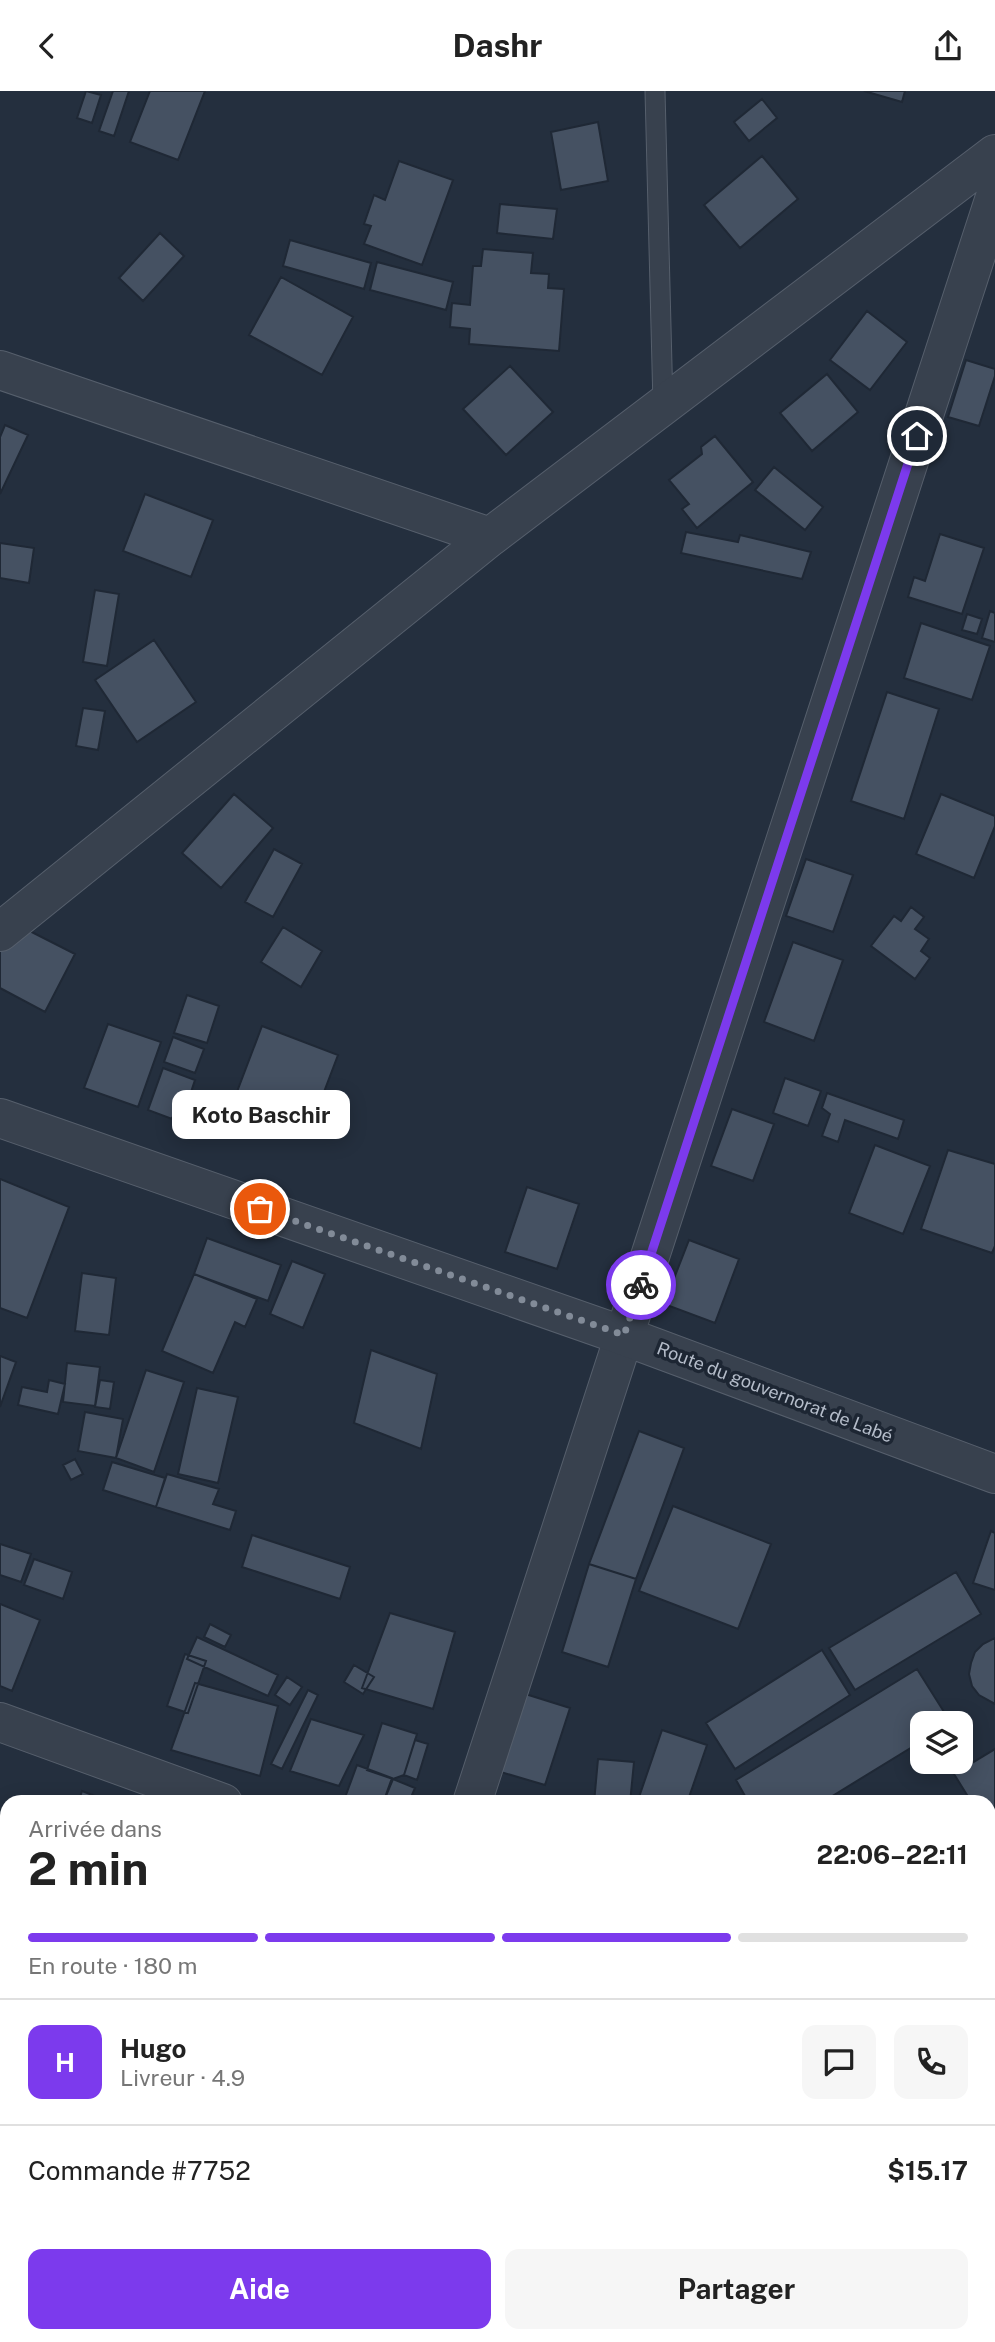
<!DOCTYPE html>
<html lang="fr">
<head>
<meta charset="utf-8">
<style>
	:root { --surface:#fff; --page:#f6f6f6; --text:#222; --muted:#767676; --line:#e0e0e0; --accent:#7c3aed }
	body { margin:0; font-family:"Public Sans",sans-serif; background:var(--page); color:var(--text); height:100vh; display:flex; flex-direction:column; font-size:26px; white-space:nowrap }
	* { box-sizing:border-box; margin:0 }
	p { font-size:23px; color:var(--muted) }
	.icon { flex:none; width:38px; height:38px; fill:none; stroke:currentColor; stroke-width:2; stroke-linecap:round; stroke-linejoin:round }
	.map { position:relative; flex:1; overflow:hidden }
	.side { position:absolute; left:0px; top:1704px; width:996px; height:548px; display:flex; flex-direction:column; background:var(--surface); border-radius:21px 21px 0 0; box-shadow:0 4px 18px #0003 }
	.side>* { flex:none }
	.fabs { position:absolute; left:910px; top:1620px; display:grid; gap:14px }
	.fabs a { display:grid; place-items:center; width:63px; height:63px; border-radius:14px; background:var(--surface); box-shadow:0 4px 18px #0003; font-size:35px }
	.pin { position:absolute; display:grid; place-items:center; width:60px; height:60px; color:#fff; margin:-30px; border:4px solid #fff; border-radius:50%; box-shadow:0 2px 7px #0007 }
	.courier { position:absolute; display:grid; place-items:center; width:70px; height:70px; margin:-35px; border:5px solid #7c3aed; border-radius:50%; background:#fff; color:#222; box-shadow:0 2px 9px #0007 }
	.bubble { position:absolute; height:49px; border-radius:14px; background:var(--surface); box-shadow:0 4px 18px #0003; font-size:23px; font-weight:700; line-height:49px; text-align:center }
	.headline em { font-style:normal; font-weight:700 }
	.headline div { display:flex; flex-direction:column-reverse }
	.headline { display:flex; align-items:center; justify-content:space-between; height:119px; padding:0 28px }
	h1 { font-size:46px; font-weight:700; line-height:52px }
	.bar { display:grid; grid-template-columns:repeat(4,1fr); gap:10px 7px; align-content:center; height:84px; padding:0 28px }
	.bar i { height:9px; border-radius:5px; background:var(--line) }
	.bar .on { background:var(--accent) }
	.bar p { grid-column:span 4 }
	.line { display:flex; align-items:center; gap:18px; padding:0 28px; border-top:2px solid var(--line) }
	.line div { flex:1 }
	.round { display:grid; place-items:center; flex:none; width:74px; height:74px; border-radius:14px; background:var(--page) }
	.cta { display:flex; gap:14px; margin-top:auto; padding:14px 28px }
	.cta a { flex:1; height:80px; border-radius:14px; background:var(--accent); color:#fff; font-size:28px; font-weight:700; line-height:80px; text-align:center }
	.cta a+a { background:var(--page); color:var(--text) }
	header { display:flex; justify-content:space-between; align-items:center; height:91px; padding:0 28px; background:var(--surface); font-size:32px; font-weight:700 }
	.map>svg:first-child { display:block }
	.building { fill:#455162; stroke:#1f2835; stroke-width:2 }
	.lines { fill:none; stroke-linecap:round; stroke-linejoin:round }
	.service-casing { stroke:#565f6c; stroke-width:21 }
	.minor-casing { stroke:#565f6c; stroke-width:40 }
	.tertiary-casing { stroke:#565f6c; stroke-width:40 }
	.service { stroke:#38414e; stroke-width:19 }
	.minor { stroke:#38414e; stroke-width:38 }
	.tertiary { stroke:#38414e; stroke-width:38 }
	.done { stroke:#828b98; stroke-width:7; stroke-dasharray:0 12.6 }
	.route { stroke:#7c3aed; stroke-width:9 }
	.labels { text-anchor:middle; dominant-baseline:central; stroke-width:7; stroke-linejoin:round; paint-order:stroke }
	.street-label { font-size:18px; fill:#b4bcc9; stroke:#1d2633 }
</style>
</head>
<body>
<header><svg class="icon" aria-label="back" viewBox="0 0 24 24"><path d="M15 5l-7 7 7 7"/></svg>Dashr<svg class="icon" aria-label="share" viewBox="0 0 24 24"><path d="M12 15V3M7 8l5-5 5 5M5 13v7h14v-7"/></svg></header>
<div class="map">
<svg width="995" height="2251" viewBox="0 0 995 2251">
	<rect width="100%" height="100%" fill="#242f3e"/>
	<path class="building" d="M86 0 101 4 92 32 77 27Z
		M113 0H129L114 45 99 40Z
		M150 0H205L178 69 130 51Z
		M864 0H905L902 11Z
		M762 8 777 27 749 50 734 31Z
		M598 31 608 90 561 99 551 41Z
		M762 65 798 108 740 157 704 114Z
		M399 70 453 89 422 174 364 153 371 135 364 133 374 104 385 109Z
		M500 113 557 118 553 148 497 142Z
		M160 142 184 165 143 210 119 187Z
		M290 149 371 172 364 198 283 175Z
		M483 158 533 162 531 182 549 183 548 197 564 198 559 260 469 253 470 238 450 236 452 212 470 214 473 175H481Z
		M377 171 453 191 446 219 370 199Z
		M281 186 353 226 322 284 249 244Z
		M867 220 907 251 870 299 830 269Z
		M966 269 995 278V285L979 335 948 326Z
		M510 275 553 321 506 364 463 318Z
		M827 283 858 321 812 360 780 322Z
		M5 334 28 344 0 403V346Z
		M715 345 753 391 697 437 682 418 689 413 669 389 702 363 701 356Z
		M774 376 823 416 805 439 755 399Z
		M145 403 213 429 191 486 123 460Z
		M686 441 738 451 740 444 811 461 802 488 681 462Z
		M940 443 984 457 962 523 908 506 914 486 925 490Z
		M0 452 34 457 29 492 0 487Z
		M95 499 119 503 107 575 83 571Z
		M990 520 995 522V551L982 547Z
		M967 523 982 528 977 543 962 539Z
		M921 532 990 555 972 609 904 587Z
		M154 549 196 611 137 651 95 589Z
		M887 601 939 618 904 728 851 710Z
		M83 617 105 620 98 659 76 655Z
		M234 703 273 737 221 797 182 762Z
		M941 703 995 725V735L974 787 916 763Z
		M274 758 302 773 273 826 245 811Z
		M806 768 853 784 833 841 786 825Z
		M911 816 924 826 915 838 929 848 921 860 930 867 915 888 871 855 894 825 901 830Z
		M14 832 75 863 45 921 0 897V859Z
		M283 836 322 860 301 896 261 871Z
		M793 851 843 869 814 950 764 931Z
		M187 904 219 915 207 952 174 942Z
		M108 933 161 951 138 1016 84 997Z
		M262 935 338 964 308 1043 232 1014Z
		M173 946 204 958 195 982 164 971Z
		M163 977 195 989 186 1016 177 1013 172 1028 148 1019Z
		M785 987 821 1000 808 1035 773 1022Z
		M827 1002 904 1029 898 1048 845 1029 838 1051 822 1045 830 1023 822 1017Z
		M732 1018 774 1033 753 1090 711 1075Z
		M875 1054 930 1075 903 1143 849 1122Z
		M948 1059 995 1073V1155L992 1162 921 1138Z
		M0 1088 69 1116 27 1227 0 1217Z
		M527 1096 579 1113 557 1178 505 1161Z
		M207 1147 281 1174 268 1210 194 1183Z
		M689 1149 739 1168 715 1232 664 1213Z
		M292 1170 325 1183 303 1237 270 1223Z
		M82 1182 116 1187 109 1244 75 1240Z
		M194 1183 257 1208 245 1236 235 1231 213 1282 162 1260Z
		M371 1259 437 1283 421 1358 354 1332Z
		M0 1265 16 1271 0 1316Z
		M67 1272 100 1276 95 1315 63 1311Z
		M146 1279 184 1291 154 1381 116 1367Z
		M49 1289 65 1293 58 1323 18 1314 22 1296 47 1301Z
		M100 1289 114 1291 110 1318 95 1316Z
		M197 1297 238 1306 218 1392 178 1383Z
		M85 1321 123 1328 116 1367 78 1360Z
		M639 1340 684 1357 636 1488 589 1473Z
		M75 1368 83 1383 71 1389 63 1374Z
		M112 1371 165 1387 156 1416 103 1399Z
		M167 1383 219 1398 213 1413 236 1420 230 1439 156 1416Z
		M673 1415 771 1453 738 1538 639 1500Z
		M991 1440 995 1442V1499L973 1492Z
		M252 1444 350 1476 340 1508 242 1476Z
		M0 1453 31 1463 21 1491 0 1484Z
		M34 1468 72 1481 63 1508 24 1494Z
		M589 1473 636 1488 608 1576 562 1561Z
		M956 1481 981 1523 855 1599 829 1557Z
		M0 1513 40 1529 12 1600 0 1595Z
		M390 1522 455 1541 433 1618 362 1597Z
		M210 1533 231 1544 225 1556 204 1546Z
		M197 1546 278 1584 268 1605 187 1568Z
		M995 1547V1613L979 1604 972 1595 969 1583 971 1572 975 1561 983 1553Z
		M822 1559 850 1604 735 1678 706 1632Z
		M185 1563 206 1570 188 1622 167 1615Z
		M354 1574 374 1586 363 1603 344 1591Z
		M917 1578 951 1632 922 1633V1650L821 1712H749L736 1689Z
		M287 1586 302 1596 290 1614 275 1604Z
		M195 1592 278 1615 260 1685 171 1659Z
		M308 1599 318 1604 282 1678 271 1673Z
		M519 1601 570 1617 545 1694 494 1679Z
		M311 1628 364 1644 339 1695 290 1680Z
		M382 1632 417 1643 404 1684 393 1688 367 1679Z
		M662 1639 707 1654 687 1712H637Z
		M415 1649 428 1653 417 1689 404 1684Z
		M995 1658V1748L989 1738V1712H972L954 1683Z
		M598 1668 634 1671 630 1712H594Z
		M357 1674 392 1687 383 1712H343Z
		M393 1688 415 1697 412 1704 422 1708 421 1712H383Z
		M82 1700 113 1712H78Z
		M7 1790V1827L0 1830V1793Z
		M0 1941 7 1952V1975L0 1980Z
		M989 2092 995 2106V2120L989 2123Z
		M0 2111 7 2121V2146L0 2151Z
		M7 2158V2202L0 2170V2160Z
		M30 2245H97L98 2251H31Z
		M121 2245H183L184 2251H122Z
		M185 2245H215L213 2251H185Z
		M307 2245H365V2251H306Z
		M370 2245H442L446 2251H372Z
		M798 2245H834L832 2251H796Z
		M926 2245H975V2251H926Z"/>
	<g class="lines">
		<defs>
			<path id="service" d="M655 0 663 314"/>
			<path id="minor" d="M0 279 490 446
				M0 841 490 446 995 63
				M0 1631 223 1712
				M472 1712 995 106
				M989 2020 995 2017
				M0 2043 7 2038
				M768 2245 769 2251
				M622 2251 631 2245"/>
			<path id="tertiary" d="M0 1027 624 1245 995 1383"/>
		</defs>
		<use href="#service" class="service-casing"/>
		<use href="#minor" class="minor-casing"/>
		<use href="#tertiary" class="tertiary-casing"/>
		<use href="#service" class="service"/>
		<use href="#minor" class="minor"/>
		<use href="#tertiary" class="tertiary"/>
	</g>
	<g class="lines">
		<path class="done" d="M260 1118 624 1244 641 1194"/>
		<path class="route" d="M641 1194 917 345"/>
	</g>
	<g class="labels">
		<g class="street-label">
			<text transform="translate(775 1301) rotate(21)">Route du gouvernorat de Labé</text>
		</g>
	</g>
</svg>
<div class="fabs">
<a><svg class="icon" aria-label="layers" viewBox="0 0 24 24"><path d="M12 4l9 5-9 5-9-5zM3 14l9 5 9-5"/></svg></a>
</div>
<div class="pin" style="left:260px;top:1118px;background:#ea580c"><svg class="icon" aria-label="bag" viewBox="0 0 24 24"><path d="M5 8h14l-1 12H6zM9 8a3 3 0 0 1 6 0"/></svg></div>
<div class="pin" style="left:917px;top:345px;background:#1f2937"><svg class="icon" aria-label="home" viewBox="0 0 24 24"><path d="M3 11l9-7 9 7M6 9v11h12V9"/></svg></div>
<div class="courier" style="left:641px;top:1194px"><svg class="icon" aria-label="bike" viewBox="0 0 24 24"><circle cx="6" cy="16" r="4"/><circle cx="18" cy="16" r="4"/><path d="M6 16l4-8h5l3 8M10 8l3 8H6M13 5h3"/></svg></div>
<div class="bubble" style="left:172px;top:999px;width:178px">Koto Baschir</div>
<section class="side">
<div class="headline"><div><h1>2 min</h1><p>Arrivée dans</p></div><em>22:06–22:11</em></div>
<div class="bar"><i class="on"></i><i class="on"></i><i class="on"></i><i></i><p>En route · 180 m</p></div>
<div class="line" style="height:126px"><b class="round" style="background:var(--accent);color:#fff">H</b><div><b>Hugo</b><p>Livreur · 4.9</p></div><a class="round"><svg class="icon" aria-label="chat" viewBox="0 0 24 24"><path d="M4 5h16v11H9l-5 4z"/></svg></a><a class="round"><svg class="icon" aria-label="phone" viewBox="0 0 24 24"><path d="M5 4h4l2 5-3 2q2 4 5 5l2-3 5 2v4C11 20 4 13 5 4z"/></svg></a></div>
<div class="line" style="height:91px"><div>Commande #7752</div><b>$15.17</b></div>
<div class="cta"><a>Aide</a><a>Partager</a></div>
</section>
</div>
</body>
</html>
